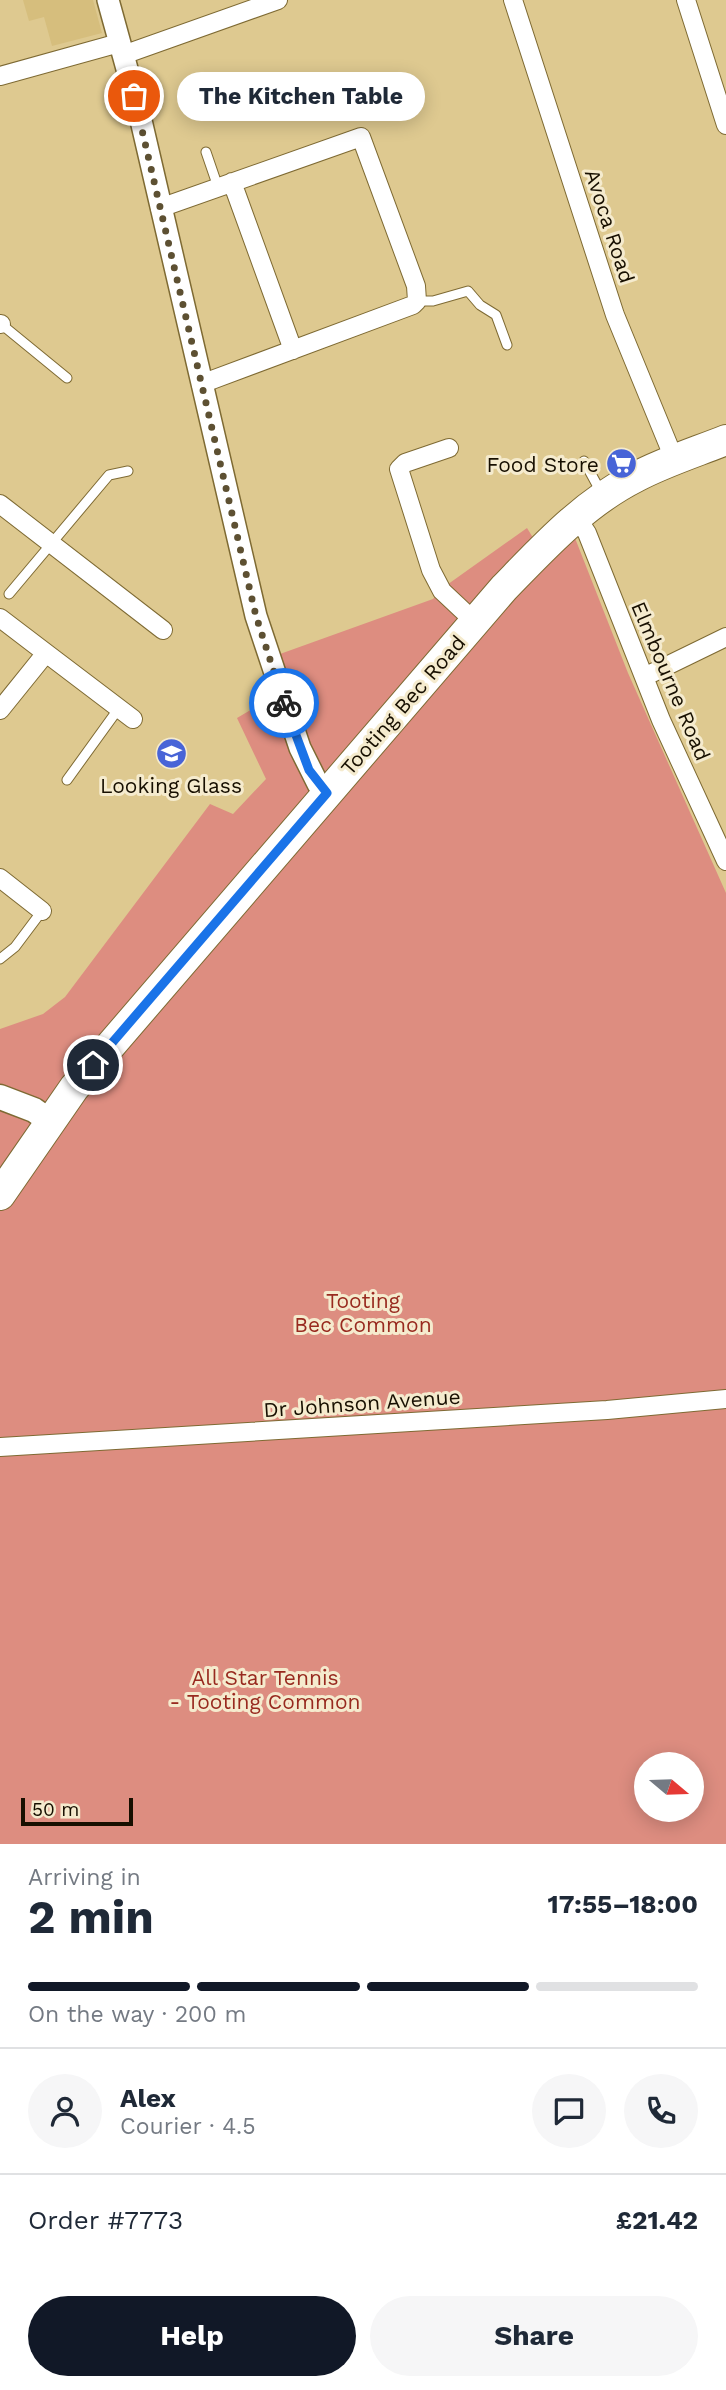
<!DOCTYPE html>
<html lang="en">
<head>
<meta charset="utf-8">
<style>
	:root { --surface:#fff; --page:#f6f6f7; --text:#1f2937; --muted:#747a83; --line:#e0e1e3; --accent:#111827 }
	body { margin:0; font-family:"Work Sans",sans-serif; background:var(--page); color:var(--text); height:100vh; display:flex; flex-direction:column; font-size:26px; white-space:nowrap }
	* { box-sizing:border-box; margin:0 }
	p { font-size:23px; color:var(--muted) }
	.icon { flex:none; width:38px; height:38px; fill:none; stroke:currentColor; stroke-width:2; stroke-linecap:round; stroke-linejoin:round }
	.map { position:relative; height:1844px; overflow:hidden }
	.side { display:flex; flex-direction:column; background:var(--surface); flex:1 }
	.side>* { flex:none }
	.needle { width:46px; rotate:109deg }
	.buttons { position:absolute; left:634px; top:1752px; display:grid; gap:14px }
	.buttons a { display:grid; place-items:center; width:70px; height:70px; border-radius:50%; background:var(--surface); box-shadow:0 4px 18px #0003; font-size:35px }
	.scale { position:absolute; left:21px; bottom:18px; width:112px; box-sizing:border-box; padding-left:7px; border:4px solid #170f00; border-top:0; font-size:19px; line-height:24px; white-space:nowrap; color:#170f00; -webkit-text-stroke:5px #f5ebce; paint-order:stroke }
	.pin { position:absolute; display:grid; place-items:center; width:60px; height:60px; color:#fff; margin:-30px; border:4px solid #fff; border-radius:50%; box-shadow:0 2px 7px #0007 }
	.courier { position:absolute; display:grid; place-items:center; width:70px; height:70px; margin:-35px; border:5px solid #1a73e8; border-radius:50%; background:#fff; color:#222; box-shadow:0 2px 9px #0007 }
	.bubble { position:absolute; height:49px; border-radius:24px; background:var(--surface); box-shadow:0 4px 18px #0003; font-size:23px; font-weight:700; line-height:49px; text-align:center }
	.head em { font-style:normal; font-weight:700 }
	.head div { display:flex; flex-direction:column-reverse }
	.head { display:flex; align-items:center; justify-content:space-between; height:119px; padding:0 28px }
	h1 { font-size:46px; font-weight:700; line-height:52px }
	.bar { display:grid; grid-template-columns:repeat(4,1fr); gap:10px 7px; align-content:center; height:84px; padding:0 28px }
	.bar i { height:9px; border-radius:5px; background:var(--line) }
	.bar .active { background:var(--accent) }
	.bar p { grid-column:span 4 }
	.line { display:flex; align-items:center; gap:18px; padding:0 28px; border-top:2px solid var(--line) }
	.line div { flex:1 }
	.round { display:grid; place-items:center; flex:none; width:74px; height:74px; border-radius:37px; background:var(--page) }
	.primary-button { display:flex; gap:14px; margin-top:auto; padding:14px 28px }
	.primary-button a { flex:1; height:80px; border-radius:42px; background:var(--accent); color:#fff; font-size:28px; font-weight:700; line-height:80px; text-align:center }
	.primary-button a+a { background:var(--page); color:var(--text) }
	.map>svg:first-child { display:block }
	.built { fill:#d6be7d }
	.green { fill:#dd8d80; fill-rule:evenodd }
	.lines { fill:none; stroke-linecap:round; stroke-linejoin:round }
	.service-casing { stroke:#7e6a33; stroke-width:11 }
	.minor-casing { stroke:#7e6a33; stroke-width:20 }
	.tertiary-casing { stroke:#7e6a33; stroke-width:24 }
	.secondary-casing { stroke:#7e6a33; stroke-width:27 }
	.trunk-casing { stroke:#7e6a33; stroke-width:32 }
	.service { stroke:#fff; stroke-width:9 }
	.minor { stroke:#fff; stroke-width:18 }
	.tertiary { stroke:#fff; stroke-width:21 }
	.secondary { stroke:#fff; stroke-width:24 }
	.trunk { stroke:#fff; stroke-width:30 }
	.done { stroke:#5d5032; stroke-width:7; stroke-dasharray:0 12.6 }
	.route { stroke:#1a73e8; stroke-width:9 }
	.labels { text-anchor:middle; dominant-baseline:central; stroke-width:6; stroke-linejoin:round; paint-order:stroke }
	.street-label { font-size:21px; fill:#170f00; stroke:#f5ebce }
	.poi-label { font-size:21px; fill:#170f00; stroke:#f5ebce; text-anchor:end }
	.park-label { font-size:21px; fill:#982a1f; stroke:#f5ebce }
</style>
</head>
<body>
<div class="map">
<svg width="726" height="1844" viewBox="0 0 726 1844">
	<rect width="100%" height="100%" fill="#dec990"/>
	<path class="built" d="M23 0H93L102 33 52 46 44 17 29 21Z"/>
	<path class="green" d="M527 528 548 562 573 533 628 673 726 893V1844H0V1029L43 1014 65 997 210 804 233 814 266 779 237 718 289 687 280 654 433 599 444 587ZM646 1764H691V1810H646Z"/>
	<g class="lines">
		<defs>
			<path id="service" d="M206 152 218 187
				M417 301H433L468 291 480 305 496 315 507 345
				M1 324 67 378
				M584 461 602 494
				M9 594 109 475 128 471
				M67 780 119 708
				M0 959 15 947 42 911"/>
			<path id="minor" d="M513 0 615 315 675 461
				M686 0 726 125
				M123 55 278 0
				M0 76 119 43
				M232 182 293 350
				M160 208 361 137 416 286 417 301 413 305 201 384
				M0 324H1
				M449 448 405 463 399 469 431 570 442 591 475 622
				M0 504 163 630
				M577 518 587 533 661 720 726 861
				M0 618 46 653 0 710
				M46 653 133 719
				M644 677 726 637
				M0 878 42 911
				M0 1447 607 1410 726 1399"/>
			<path id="tertiary" d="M108 0 140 116 256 616 300 748 318 784 327 793"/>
			<path id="secondary" d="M0 1097 34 1110 51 1122"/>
			<path id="trunk" d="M0 1195 74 1088 504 588C543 548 584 503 636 477 664 462 696 452 726 440"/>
		</defs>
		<use href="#service" class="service-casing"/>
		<use href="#minor" class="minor-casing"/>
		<use href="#tertiary" class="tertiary-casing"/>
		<use href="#secondary" class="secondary-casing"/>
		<use href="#trunk" class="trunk-casing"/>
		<use href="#service" class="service"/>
		<use href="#minor" class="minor"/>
		<use href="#tertiary" class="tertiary"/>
		<use href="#secondary" class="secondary"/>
		<use href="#trunk" class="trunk"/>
	</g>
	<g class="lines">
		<path class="done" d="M134 96 256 616 284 703"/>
		<path class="route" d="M93 1065 327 793 309 770 284 703"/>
	</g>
	<defs>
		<symbol id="supermarket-disc" viewBox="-11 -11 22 22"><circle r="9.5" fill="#4864d7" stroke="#f5ebce"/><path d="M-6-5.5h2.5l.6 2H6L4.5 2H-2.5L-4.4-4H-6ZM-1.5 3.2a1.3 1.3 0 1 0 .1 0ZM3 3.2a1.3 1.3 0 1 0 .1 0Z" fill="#fff"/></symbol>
		<symbol id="school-disc" viewBox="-11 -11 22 22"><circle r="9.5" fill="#4864d7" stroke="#f5ebce"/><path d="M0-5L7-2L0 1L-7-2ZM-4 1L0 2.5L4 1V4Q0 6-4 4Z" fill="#fff"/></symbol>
	</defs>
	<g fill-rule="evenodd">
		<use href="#supermarket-disc" x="604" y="446" width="35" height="35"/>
		<use href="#school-disc" x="154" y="736" width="35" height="35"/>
	</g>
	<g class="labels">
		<g class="street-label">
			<text transform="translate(610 226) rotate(72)">Avoca Road</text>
			<text transform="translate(671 681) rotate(67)">Elmbourne Road</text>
			<text transform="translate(403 705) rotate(-49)">Tooting Bec Road</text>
			<text transform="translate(362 1403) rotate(-4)">Dr Johnson Avenue</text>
		</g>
		<g class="poi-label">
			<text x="599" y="464">Food Store</text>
			<text x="171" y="785" text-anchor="middle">Looking Glass</text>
		</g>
		<g class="park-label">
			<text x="363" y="1300">Tooting<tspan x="363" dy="24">Bec Common</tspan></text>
			<text x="265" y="1677">All Star Tennis<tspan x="265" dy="24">- Tooting Common</tspan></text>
		</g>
	</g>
</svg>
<div class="buttons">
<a><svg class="needle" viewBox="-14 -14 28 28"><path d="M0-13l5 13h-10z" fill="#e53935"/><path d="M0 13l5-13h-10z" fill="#747a83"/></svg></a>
</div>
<div class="scale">50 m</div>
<div class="pin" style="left:134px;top:96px;background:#ea580c"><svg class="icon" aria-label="bag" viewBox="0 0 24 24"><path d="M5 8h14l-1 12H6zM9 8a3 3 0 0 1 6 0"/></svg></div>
<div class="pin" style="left:93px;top:1065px;background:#1f2937"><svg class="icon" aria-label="home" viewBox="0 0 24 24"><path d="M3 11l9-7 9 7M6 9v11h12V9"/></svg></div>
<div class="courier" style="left:284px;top:703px"><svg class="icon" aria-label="bike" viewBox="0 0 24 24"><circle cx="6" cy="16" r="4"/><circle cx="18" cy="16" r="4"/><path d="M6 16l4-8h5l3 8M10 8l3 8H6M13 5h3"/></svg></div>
<div class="bubble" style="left:177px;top:72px;width:248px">The Kitchen Table</div>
</div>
<section class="side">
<div class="head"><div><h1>2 min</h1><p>Arriving in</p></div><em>17:55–18:00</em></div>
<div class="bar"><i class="active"></i><i class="active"></i><i class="active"></i><i></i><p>On the way · 200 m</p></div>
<div class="line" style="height:126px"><a class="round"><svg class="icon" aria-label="person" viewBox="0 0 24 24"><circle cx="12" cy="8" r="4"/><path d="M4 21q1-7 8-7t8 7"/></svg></a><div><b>Alex</b><p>Courier · 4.5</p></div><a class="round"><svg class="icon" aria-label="chat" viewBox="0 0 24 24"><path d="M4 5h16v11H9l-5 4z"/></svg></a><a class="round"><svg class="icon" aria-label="phone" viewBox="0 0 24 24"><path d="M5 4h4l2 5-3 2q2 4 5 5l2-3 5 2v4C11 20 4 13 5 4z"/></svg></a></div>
<div class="line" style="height:91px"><div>Order #7773</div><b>£21.42</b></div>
<div class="primary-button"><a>Help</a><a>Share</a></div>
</section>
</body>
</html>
